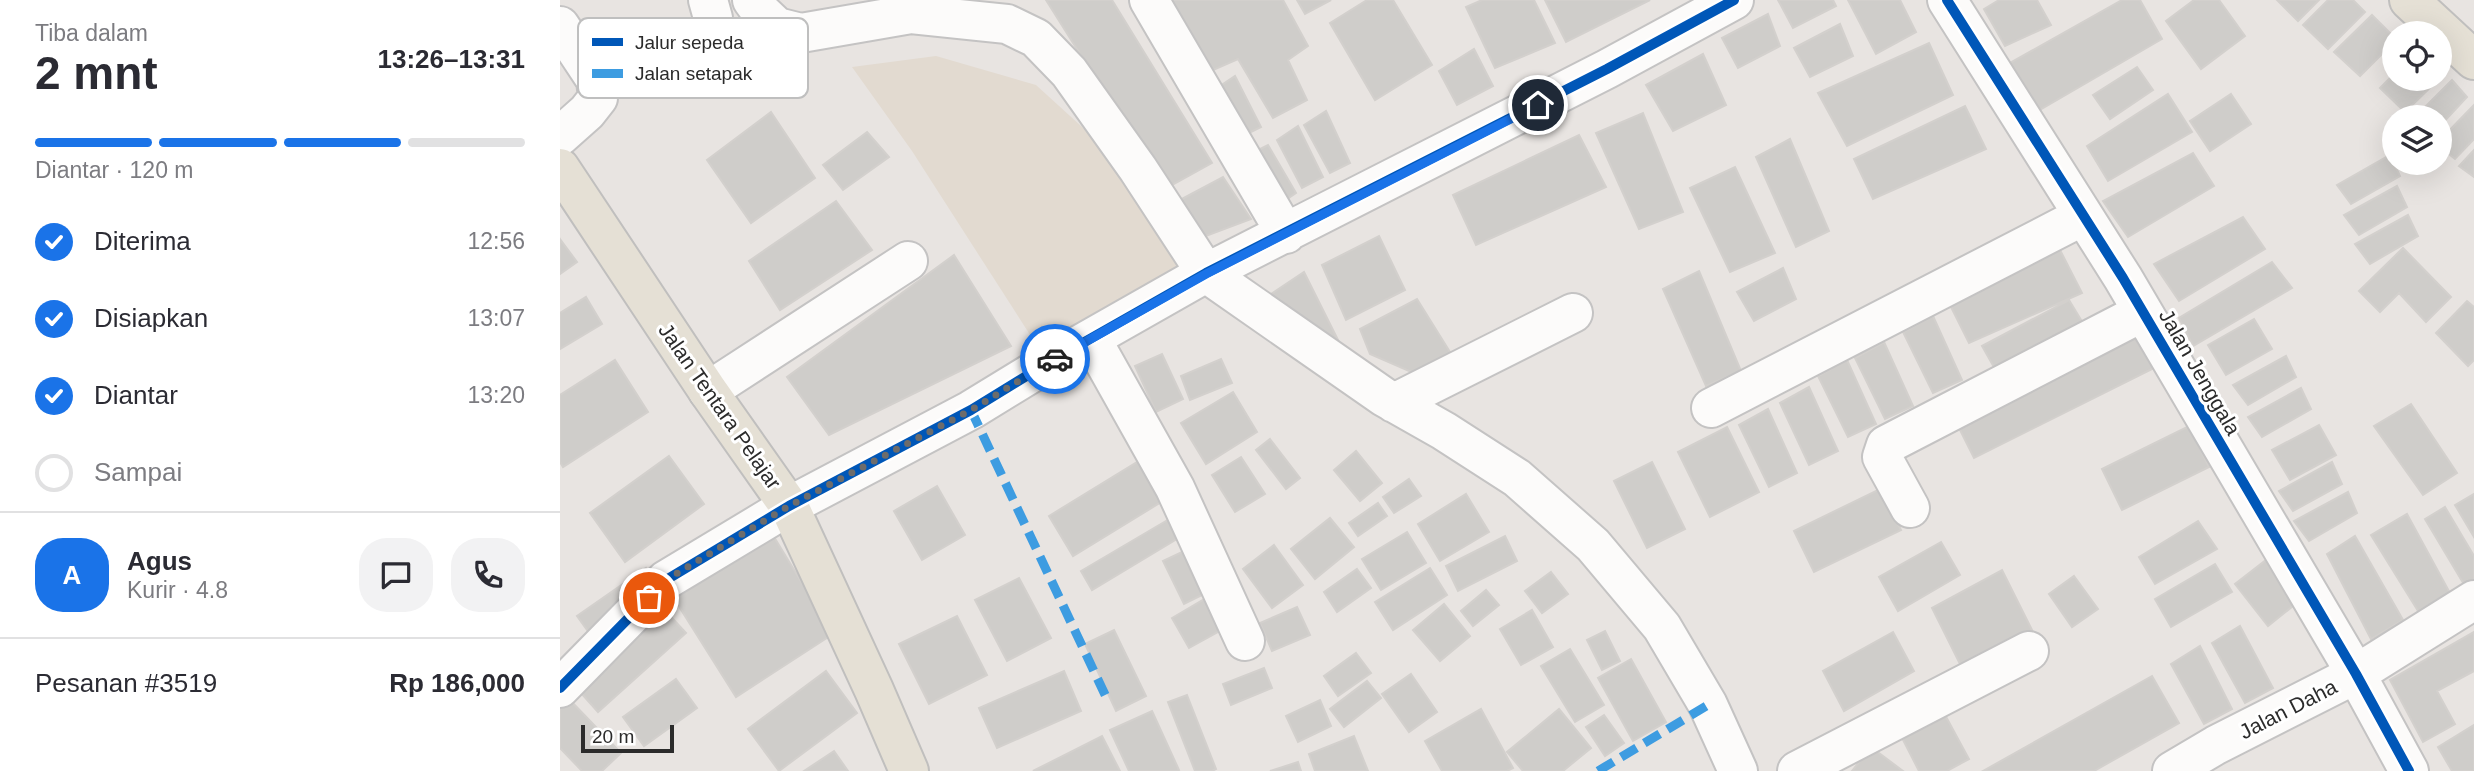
<!DOCTYPE html>
<html lang="id">
<head>
<meta charset="utf-8">
<style>
	:root { --surface:#fff; --page:#f2f2f3; --text:#2b2b33; --muted:#7c7c81; --line:#e1e1e2; --accent:#1a73e8 }
	body { margin:0; font-family:Arial,sans-serif; background:var(--page); color:var(--text); height:100vh; display:flex; flex-direction:column; font-size:26px; white-space:nowrap }
	* { box-sizing:border-box; margin:0 }
	p { font-size:23px; color:var(--muted) }
	.icon { flex:none; width:38px; height:38px; fill:none; stroke:currentColor; stroke-width:2; stroke-linecap:round; stroke-linejoin:round }
	.map { position:relative; flex:1; overflow:hidden }
	.drawer { display:flex; flex-direction:column; background:var(--surface); width:560px }
	.drawer>* { flex:none }
	.fabs { position:absolute; left:1822px; top:21px; display:grid; gap:14px }
	.fabs a { display:grid; place-items:center; width:70px; height:70px; border-radius:50%; background:var(--surface); box-shadow:0 7px 28px #0002; font-size:35px }
	.scale { position:absolute; left:21px; bottom:18px; width:93px; box-sizing:border-box; padding-left:7px; border:4px solid #2b2b2b; border-top:0; font-size:19px; line-height:24px; white-space:nowrap; color:#2b2b2b; -webkit-text-stroke:5px #fff; paint-order:stroke }
	.pin { position:absolute; display:grid; place-items:center; width:60px; height:60px; color:#fff; margin:-30px; border:4px solid #fff; border-radius:50%; box-shadow:0 2px 7px #0007 }
	.courier { position:absolute; display:grid; place-items:center; width:70px; height:70px; margin:-35px; border:5px solid #1a73e8; border-radius:50%; background:#fff; color:#222; box-shadow:0 2px 9px #0007 }
	.overview em { font-style:normal; font-weight:600 }
	.overview div { display:flex; flex-direction:column-reverse }
	.overview { display:flex; align-items:center; justify-content:space-between; height:119px; padding:0 35px }
	h1 { font-size:46px; font-weight:600; line-height:52px }
	.bar { display:grid; grid-template-columns:repeat(4,1fr); gap:10px 7px; align-content:center; height:84px; padding:0 35px }
	.bar i { height:9px; border-radius:5px; background:var(--line) }
	.bar .selected { background:var(--accent) }
	.bar p { grid-column:span 4 }
	.line { display:flex; align-items:center; gap:18px; padding:0 35px; border-top:2px solid var(--line) }
	.line div { flex:1 }
	.round { display:grid; place-items:center; flex:none; width:74px; height:74px; border-radius:28px; background:var(--page) }
	ol { padding:0 35px; list-style:none }
	li { display:flex; align-items:center; gap:21px; height:77px }
	li p { margin-inline-start:auto }
	li .icon { padding:7px; border-radius:50%; background:var(--accent); color:#fff; stroke-width:4 }
	li:last-child { color:var(--muted) }
	li i { width:38px; height:38px; border:4px solid var(--line); border-radius:50% }
	main { display:flex; flex:1; min-height:0 }
	.map>svg:first-child { display:block }
	.education { fill:#e2dad0 }
	.building { fill:#cfcdca; stroke:#d3d0cd; stroke-width:2 }
	.lines { fill:none; stroke-linecap:round; stroke-linejoin:round }
	.minor-casing { stroke:#c4c3c3; stroke-width:42 }
	.major-casing { stroke:#c0bfbe; stroke-width:42 }
	.minor { stroke:#fcfbfa; stroke-width:38 }
	.major { stroke:#e5e0d5; stroke-width:38 }
	.quiet { stroke:#3d9ce1; stroke-width:9; stroke-dasharray:18 9; stroke-linecap:butt }
	.cycleway-casing { stroke:#fff; stroke-width:15 }
	.cycleway { stroke:#0057b8; stroke-width:10 }
	.done { stroke:#6d6c6b; stroke-width:7; stroke-dasharray:0 12.6 }
	.route { stroke:#1a73e8; stroke-width:9 }
	.labels { text-anchor:middle; dominant-baseline:central; stroke-width:6; stroke-linejoin:round; paint-order:stroke }
	.street-label { font-size:21px; fill:#2b2b2b; stroke:#fff }
	.key { fill:#fff; stroke:#bfbfbf; stroke-width:2 }
	.key-label { font-size:19px; fill:#2b2b2b }
</style>
</head>
<body>
<main>
<section class="drawer">
<div class="overview"><div><h1>2 mnt</h1><p>Tiba dalam</p></div><em>13:26–13:31</em></div>
<div class="bar"><i class="selected"></i><i class="selected"></i><i class="selected"></i><i></i><p>Diantar · 120 m</p></div>
<ol>
<li><svg class="icon" aria-label="check" viewBox="0 0 24 24"><path d="M5 12l5 5 9-10"/></svg>Diterima<p>12:56</p></li>
<li><svg class="icon" aria-label="check" viewBox="0 0 24 24"><path d="M5 12l5 5 9-10"/></svg>Disiapkan<p>13:07</p></li>
<li><svg class="icon" aria-label="check" viewBox="0 0 24 24"><path d="M5 12l5 5 9-10"/></svg>Diantar<p>13:20</p></li>
<li><i></i>Sampai</li>
</ol>
<div class="line" style="height:126px"><b class="round" style="background:var(--accent);color:#fff">A</b><div><b>Agus</b><p>Kurir · 4.8</p></div><a class="round"><svg class="icon" aria-label="chat" viewBox="0 0 24 24"><path d="M4 5h16v11H9l-5 4z"/></svg></a><a class="round"><svg class="icon" aria-label="phone" viewBox="0 0 24 24"><path d="M5 4h4l2 5-3 2q2 4 5 5l2-3 5 2v4C11 20 4 13 5 4z"/></svg></a></div>
<div class="line" style="height:91px"><div>Pesanan #3519</div><b>Rp 186,000</b></div>
</section>
<div class="map">
<svg width="1914" height="771" viewBox="0 0 1914 771">
	<rect width="100%" height="100%" fill="#e8e4e1"/>
	<path class="education" d="M376 56 476 85 532 136 639 275 483 355 352 151 292 67Z"/>
	<path class="building" d="M486 0H552L652 163 605 189Z
		M600 0H723L748 46 728 60 747 100 713 118 678 59 644 74Z
		M737 0H771L745 14Z
		M807 0H833L872 65 815 100 770 23Z
		M922 0H974L995 43 935 68 906 7Z
		M985 0H1090L1006 42Z
		M1218 0H1273L1276 6 1233 28Z
		M1288 0H1340L1356 32 1316 54Z
		M1439 0H1477L1491 25 1445 46 1424 9Z
		M1562 0H1580L1602 39 1476 112 1450 63Z
		M1634 0H1659L1685 36 1641 69 1606 21Z
		M1717 0H1759L1738 21Z
		M1768 0H1793L1805 12 1768 49 1743 25Z
		M1208 14 1220 46 1178 68 1162 38Z
		M1812 15 1834 37V42L1800 76 1774 52Z
		M1280 24 1293 56 1250 77 1234 48Z
		M1369 43 1393 95 1287 146 1258 93Z
		M914 49 933 86 897 105 879 71Z
		M1143 54 1166 105 1113 131 1086 85Z
		M1577 67 1593 90 1550 119 1533 95Z
		M1834 74V79H1879L1845 112 1820 88Z
		M675 76 701 127 679 138 654 90Z
		M1892 80 1907 97 1880 126V117H1855Z
		M1608 94 1632 132 1548 181 1527 146Z
		M1671 94 1691 124 1650 151 1630 121Z
		M1914 105V139L1895 159 1880 147V140Z
		M1405 106 1426 149 1313 199 1294 159Z
		M766 111 790 163 770 173 744 125Z
		M211 112 255 178 191 223 147 160Z
		M1083 113 1123 212 1079 229 1036 133Z
		M738 126 763 177 742 188 717 140Z
		M307 132 329 157 283 190 263 165Z
		M1019 135 1046 187 916 245 893 195Z
		M1230 139 1269 231 1236 247 1196 157Z
		M708 145 736 193 717 206 688 155Z
		M1914 150V177L1899 166Z
		M1633 153 1654 186 1568 237 1543 201Z
		M1830 155 1840 176 1791 204 1777 185Z
		M1175 167 1215 253 1170 272 1130 188Z
		M663 177 691 219 643 237 620 200Z
		M1837 186 1847 207 1799 235 1784 215Z
		M276 201 312 250 220 310 189 261Z
		M1848 215 1858 236 1810 264 1795 244Z
		M1683 217 1705 249 1619 301 1594 264Z
		M819 236 845 290 786 320 762 265Z
		M0 239 17 262 0 274Z
		M1843 248 1891 297 1866 322 1839 293 1820 312 1799 291Z
		M1500 250 1522 293 1409 343 1389 303Z
		M394 255 451 346 269 435 227 377Z
		M1712 262 1732 288 1633 346 1619 318Z
		M1223 268 1236 299 1194 321 1177 292Z
		M1139 271 1181 371 1146 386 1103 289Z
		M744 272 781 346 702 300Z
		M26 297 42 324 0 349V313Z
		M857 299 895 360 870 380 810 354 800 329Z
		M1509 300 1529 333 1440 378 1422 346Z
		M1907 301 1914 307V360L1908 366 1876 333Z
		M1373 316 1402 380 1373 393 1343 332Z
		M1694 319 1712 349 1666 375 1648 345Z
		M1573 321 1596 367 1414 458 1391 412Z
		M1324 342 1353 406 1325 419 1295 358Z
		M602 354 623 399 596 412 575 366Z
		M1726 356 1736 377 1688 405 1673 385Z
		M661 359 672 383 630 400 621 376Z
		M55 360 88 412 3 467 0 462V395Z
		M1287 360 1316 424 1288 437 1258 376Z
		M1249 387 1278 451 1249 465 1220 403Z
		M1741 388 1751 409 1702 437 1688 417Z
		M673 392 697 432 646 464 621 423Z
		M1851 404 1897 473 1863 495 1814 426Z
		M1208 409 1237 473 1209 487 1179 425Z
		M1759 425 1776 455 1730 480 1712 450Z
		M1629 426 1649 467 1562 510 1542 469Z
		M1167 427 1199 492 1150 517 1118 452Z
		M710 439 740 478 726 489 696 450Z
		M796 451 822 483 800 501 774 470Z
		M592 453 616 493 513 556 489 516Z
		M109 456 144 504 65 562 30 513Z
		M681 457 705 494 675 512 652 475Z
		M1092 462 1125 529 1087 548 1054 481Z
		M1772 462 1782 484 1733 511 1719 491Z
		M849 479 861 496 834 513 823 497Z
		M377 486 405 535 362 560 334 511Z
		M1320 489 1341 530 1254 572 1234 531Z
		M1788 492 1797 513 1749 541 1734 521Z
		M906 494 929 532 880 561 858 524Z
		M1914 494V537L1895 505Z
		M818 503 827 516 798 536 789 523Z
		M1885 507 1914 556V579L1905 586 1865 519Z
		M1847 514 1890 593 1858 611 1811 535Z
		M611 518 622 536 532 590 521 571Z
		M770 518 794 547 755 579 731 549Z
		M1638 521 1657 549 1595 584 1579 557Z
		M208 527 273 634 176 697 113 597Z
		M847 532 866 563 821 590 802 559Z
		M945 536 957 561 898 591 886 566Z
		M1795 536 1843 620 1811 639 1767 554Z
		M1381 542 1400 575 1338 611 1319 577Z
		M714 545 743 585 712 608 683 569Z
		M624 551 644 594 624 604 603 561Z
		M1706 560 1738 602 1708 626 1675 584Z
		M1655 564 1672 592 1611 627 1595 599Z
		M86 568 98 585 30 634 17 616Z
		M870 568 887 595 833 630 815 602Z
		M797 569 811 588 777 612 764 592Z
		M1442 570 1474 634 1400 664 1372 608Z
		M991 572 1008 594 982 613 965 591Z
		M1514 576 1538 609 1512 627 1489 594Z
		M459 578 491 638 447 661 415 600Z
		M926 590 939 605 913 626 901 611Z
		M648 597 665 628 629 648 612 618Z
		M884 604 910 636 880 661 853 630Z
		M100 605 126 633 38 712 13 684Z
		M737 607 750 635 712 651 700 623Z
		M972 610 993 647 961 665 940 629Z
		M397 616 427 675 369 704 339 644Z
		M1680 626 1713 688 1685 703 1652 643Z
		M554 630 586 696 556 711 525 644Z
		M1045 631 1060 661 1042 670 1027 640Z
		M1333 632 1354 671 1284 711 1263 671Z
		M1914 632V671L1877 691 1895 724 1863 742 1830 680Z
		M1640 646 1672 709 1644 724 1611 664Z
		M1010 649 1044 705 1015 722 981 666Z
		M796 653 811 673 778 696 764 676Z
		M1071 659 1106 722 1073 741 1038 678Z
		M704 668 712 688 671 705 663 684Z
		M266 671 297 713 219 771 188 729Z
		M504 671 521 711 437 748 419 708Z
		M851 674 877 712 849 732 822 694Z
		M1592 676 1619 723 1534 771H1423Z
		M116 679 137 708 84 746 63 717Z
		M807 681 821 698 784 727 770 709Z
		M627 695 656 769 652 771H635L608 702Z
		M7 697 61 753 42 771H22L0 748V704Z
		M760 700 771 726 738 742 726 716Z
		M921 709 953 768 947 771H882L865 741Z
		M999 709 1031 748 1003 771H963L947 752Z
		M592 711 619 770 617 771H569L550 730Z
		M1384 713 1409 759 1387 771H1359L1341 736Z
		M1044 715 1064 743 1045 756 1026 727Z
		M1914 725V771H1892L1878 747Z
		M542 736 560 771H473Z
		M794 736 808 771H755L749 754Z
		M1311 747 1343 771H1292Z
		M274 751 288 771H244Z
		M738 762 741 771H710Z"/>
	<g class="lines">
		<defs>
			<path id="minor" d="M192 0 200 11 217 27 241 33 351 14 447 24 476 38 509 72 578 169 646 273 824 397 884 431 957 478 1033 545 1102 627 1148 705 1178 771
				M589 0 726 234
				M1387 0 1563 278 1796 674 1849 771
				M0 26 36 80 38 98 27 112 0 136
				M118 69 147 38 153 18 148 0
				M532 340 615 488 685 641
				M148 391 348 261
				M834 403 1013 313
				M1151 408 1523 216
				M1350 508 1322 457 1326 445 1583 312
				M0 688 106 580 229 506 411 410 491 361 646 273 1047 69 1174 0
				M1237 771 1469 651
				M1612 771 1656 745 1796 674 1914 600"/>
			<path id="major" d="M1849 0 1914 60
				M0 168 148 391 229 506 314 690 349 771"/>
		</defs>
		<use href="#minor" class="minor-casing"/>
		<use href="#major" class="major-casing"/>
		<use href="#minor" class="minor"/>
		<use href="#major" class="major"/>
		<path class="quiet" d="M411 410 548 701
			M1038 771 1148 705"/>
		<defs>
			<path id="cycleway" d="M1387 0 1563 278 1796 674 1849 771
				M0 688 106 580 229 506 411 410 491 361 646 273 1047 69 1174 0"/>
		</defs>
		<use href="#cycleway" class="cycleway-casing"/>
		<use href="#cycleway" class="cycleway"/>
	</g>
	<g class="lines">
		<path class="done" d="M89 598 106 580 229 506 411 410 495 359"/>
		<path class="route" d="M495 359 646 274 978 105"/>
	</g>
	<g class="labels">
		<g class="street-label">
			<text transform="translate(1640 372) rotate(60)">Jalan Jenggala</text>
			<text transform="translate(160 406) rotate(55)">Jalan Tentara Pelajar</text>
			<text transform="translate(1728 709) rotate(-27)">Jalan Daha</text>
		</g>
	</g>
	<rect x="18" y="18" width="230" height="80" rx="10" class="key"/>
	<rect x="32" y="38" width="31" height="8" fill="#0057b8"/>
	<rect x="32" y="69" width="31" height="9" fill="#3d9ce1"/>
	<g class="key-label">
		<text x="75" y="49">Jalur sepeda</text>
		<text x="75" y="80">Jalan setapak</text>
	</g>
</svg>
<div class="fabs">
<a><svg class="icon" aria-label="locate" viewBox="0 0 24 24"><circle cx="12" cy="12" r="6"/><path d="M12 2v4M12 18v4M2 12h4M18 12h4"/></svg></a>
<a><svg class="icon" aria-label="layers" viewBox="0 0 24 24"><path d="M12 4l9 5-9 5-9-5zM3 14l9 5 9-5"/></svg></a>
</div>
<div class="scale">20 m</div>
<div class="pin" style="left:89px;top:598px;background:#ea580c"><svg class="icon" aria-label="bag" viewBox="0 0 24 24"><path d="M5 8h14l-1 12H6zM9 8a3 3 0 0 1 6 0"/></svg></div>
<div class="pin" style="left:978px;top:105px;background:#1f2937"><svg class="icon" aria-label="home" viewBox="0 0 24 24"><path d="M3 11l9-7 9 7M6 9v11h12V9"/></svg></div>
<div class="courier" style="left:495px;top:359px"><svg class="icon" aria-label="car" viewBox="0 0 24 24"><path d="M5 17H2v-5l4-1 3-4h7l3 4 3 1v5h-3M9 17h6M6 11h13"/><circle cx="7" cy="17" r="2"/><circle cx="17" cy="17" r="2"/></svg></div>
</div>
</main>
</body>
</html>
